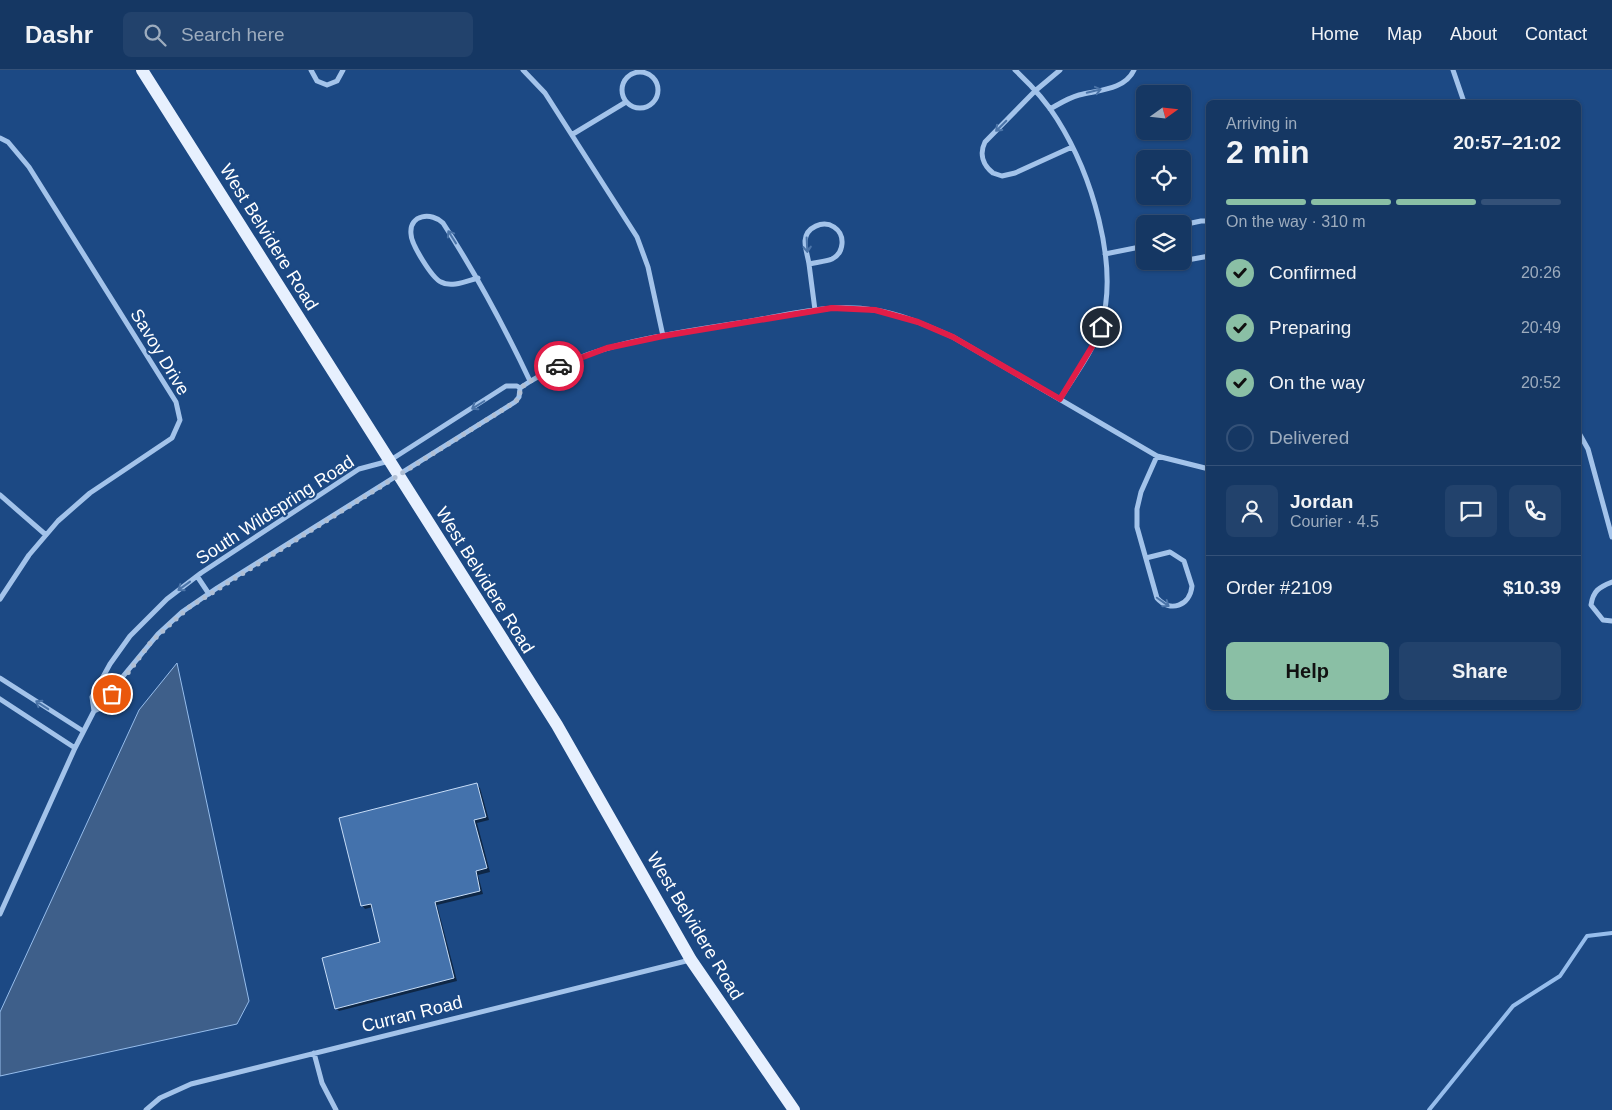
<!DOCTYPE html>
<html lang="en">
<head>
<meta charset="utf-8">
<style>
	:root { --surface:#153763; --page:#22426c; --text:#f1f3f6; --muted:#9dacbe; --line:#345178; --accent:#8abfa5 }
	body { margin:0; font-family:Helvetica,sans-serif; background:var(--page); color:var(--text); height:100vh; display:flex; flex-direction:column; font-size:19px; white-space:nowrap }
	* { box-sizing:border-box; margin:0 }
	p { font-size:16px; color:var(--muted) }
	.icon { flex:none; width:28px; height:28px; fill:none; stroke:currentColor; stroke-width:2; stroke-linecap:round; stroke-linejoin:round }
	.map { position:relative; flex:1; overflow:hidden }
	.panel { position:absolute; left:1206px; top:30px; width:375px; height:610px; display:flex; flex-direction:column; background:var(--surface); border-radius:8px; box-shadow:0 1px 4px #0004,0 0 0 1px var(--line) }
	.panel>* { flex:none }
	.needle { width:32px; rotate:75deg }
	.buttons { position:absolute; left:1136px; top:15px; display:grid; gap:10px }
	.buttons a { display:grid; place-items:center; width:55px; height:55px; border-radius:8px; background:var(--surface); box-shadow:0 1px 4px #0004,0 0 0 1px var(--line); font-size:25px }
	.pin { position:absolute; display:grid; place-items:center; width:42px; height:42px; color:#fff; margin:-21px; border:2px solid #fff; border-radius:50%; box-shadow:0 1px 5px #0007 }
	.courier { position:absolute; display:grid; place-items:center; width:50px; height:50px; margin:-25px; border:4px solid #e11d48; border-radius:50%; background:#fff; color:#222; box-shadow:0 1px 6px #0007 }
	.head em { font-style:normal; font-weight:800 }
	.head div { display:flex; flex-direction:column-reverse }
	.head { display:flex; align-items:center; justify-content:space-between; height:85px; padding:0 20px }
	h1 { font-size:32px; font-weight:800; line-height:38px }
	.bar { display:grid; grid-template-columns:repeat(4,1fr); gap:8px 5px; align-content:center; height:60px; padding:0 20px }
	.bar i { height:6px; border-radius:4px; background:var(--line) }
	.bar .current { background:var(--accent) }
	.bar p { grid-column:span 4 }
	.line { display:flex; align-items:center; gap:12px; padding:0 20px; border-top:1px solid var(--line) }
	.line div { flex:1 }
	.round { display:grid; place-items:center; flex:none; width:52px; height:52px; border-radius:8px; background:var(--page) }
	ol { padding:0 20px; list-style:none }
	li { display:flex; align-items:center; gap:15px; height:55px }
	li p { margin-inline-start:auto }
	li .icon { padding:5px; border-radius:50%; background:var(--accent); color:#111; stroke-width:4 }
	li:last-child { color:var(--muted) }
	li i { width:28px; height:28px; border:2px solid var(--line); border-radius:50% }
	.button { display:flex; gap:10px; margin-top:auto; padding:10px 20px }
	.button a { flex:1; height:58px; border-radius:8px; background:var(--accent); color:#111; font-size:20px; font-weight:800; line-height:58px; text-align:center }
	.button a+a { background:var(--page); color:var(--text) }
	header { display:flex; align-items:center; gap:30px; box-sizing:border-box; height:70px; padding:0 25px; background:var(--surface); border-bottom:1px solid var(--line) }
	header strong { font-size:24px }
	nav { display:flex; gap:28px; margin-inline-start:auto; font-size:18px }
	.search { width:350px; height:45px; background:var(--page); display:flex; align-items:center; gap:12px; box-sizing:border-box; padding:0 18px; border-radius:8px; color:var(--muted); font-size:19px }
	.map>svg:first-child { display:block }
	.water { fill:#3e5f8a; stroke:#96bdec }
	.shadow { fill:#0007 }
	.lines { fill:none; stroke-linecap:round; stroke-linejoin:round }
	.stream { stroke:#96bdec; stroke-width:4 }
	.building { fill:#4472ac; stroke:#c7ddf8 }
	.minor { stroke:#a3c3ea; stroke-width:5 }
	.primary { stroke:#e7f0fe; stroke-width:12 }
	.oneway { stroke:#4b74a8 }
	.done { stroke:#b0bfd4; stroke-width:5; stroke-dasharray:0 9 }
	.route { stroke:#e11d48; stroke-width:6 }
	.labels { text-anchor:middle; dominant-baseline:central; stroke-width:4; stroke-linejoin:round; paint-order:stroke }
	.street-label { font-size:18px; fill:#fff; stroke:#1c4984 }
</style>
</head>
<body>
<header>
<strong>Dashr</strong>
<div class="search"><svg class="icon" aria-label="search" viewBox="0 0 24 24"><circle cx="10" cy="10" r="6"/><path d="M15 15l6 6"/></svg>Search here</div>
<nav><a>Home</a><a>Map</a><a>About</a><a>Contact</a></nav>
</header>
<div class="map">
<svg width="1612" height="1040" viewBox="0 0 1612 1040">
	<rect width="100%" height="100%" fill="#1c4984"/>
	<path class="water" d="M177 593 249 931 237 954 0 1006V942L139 640Z"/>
	<path class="shadow" d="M477 715 480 718 489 750 477 753 490 802 478 805 483 824 437 835 457 911 339 941 336 938 382 873 373 837 365 839 362 835Z"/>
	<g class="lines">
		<path class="stream" d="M1429 1040 1513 936 1560 906 1587 866 1612 863"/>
	</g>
	<path class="building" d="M477 713 486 747 474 750 487 798 476 801 480 821 435 832 454 908 335 939 322 888 380 872 371 834 361 836 339 748Z"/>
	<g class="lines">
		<path class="minor" d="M311 0 317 11 327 15 337 11 343 0
			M523 0 545 23 637 167 648 197 663 266
			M1015 0C1030 14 1046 31 1057 49 1091 103 1120 194 1101 256 1093 282 1074 306 1060 329
			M1060 0 1035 21 985 72C979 84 983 95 993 103L1002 106 1015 103 1072 77
			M1453 0 1464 32
			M622 20a18 18 0 1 1 36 0a18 18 0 1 1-36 0Z
			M1050 39C1059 34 1068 28 1079 25 1098 20 1125 20 1134 0
			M573 64 626 32
			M0 68 8 72 29 97 176 332 180 350 172 368 90 423 58 451 29 485 0 529
			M1182 155 1201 151H1209
			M1105 184 1145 176
			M1182 191 1209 186
			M809 194C816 192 825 192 832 189 844 183 846 165 834 157 823 150 806 157 805 171 805 179 808 187 809 194 811 209 813 225 815 240
			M478 208C467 211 451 218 441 212 432 208 411 174 411 164 409 144 432 142 443 153 476 204 504 256 530 311
			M520 318C587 272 672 264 751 251 791 244 833 233 874 240 902 244 928 256 953 267L1157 386 1209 399
			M1579 363 1588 379 1612 467
			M0 425 46 465
			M1146 488 1170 482 1184 491 1192 516C1190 536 1170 543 1157 528L1137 457V439L1141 422 1157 386
			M197 506 209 524
			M1612 512C1599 517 1593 521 1591 535L1603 550 1612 551
			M0 608 83 661
			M0 629 75 678
			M94 641 92 627 110 594 130 566 167 529 201 503 359 399 389 391 506 316H517L520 318
			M0 844 75 678 94 641 103 637 120 610 158 564 182 542 217 518 515 332 519 327 520 318
			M314 983 322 1013 336 1040
			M146 1040 160 1028 191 1014 690 890"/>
		<path class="primary" d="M142 0 557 655 691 890 794 1040"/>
	</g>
	<defs><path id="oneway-shaft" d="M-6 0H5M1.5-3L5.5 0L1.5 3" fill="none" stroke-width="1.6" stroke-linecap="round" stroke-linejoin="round" transform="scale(1.25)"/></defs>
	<g class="oneway">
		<use href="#oneway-shaft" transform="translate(1094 21) rotate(-14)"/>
		<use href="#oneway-shaft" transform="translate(1001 56) rotate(135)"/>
		<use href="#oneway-shaft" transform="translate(452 167) rotate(-122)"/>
		<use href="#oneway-shaft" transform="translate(807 175) rotate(87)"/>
		<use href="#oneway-shaft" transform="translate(478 335) rotate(148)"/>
		<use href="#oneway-shaft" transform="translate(184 516) rotate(144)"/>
		<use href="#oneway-shaft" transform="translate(1163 532) rotate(35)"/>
		<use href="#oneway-shaft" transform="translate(42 635) rotate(-147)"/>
	</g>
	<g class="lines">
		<path class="done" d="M112 624 151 572 188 538 515 332 520 327V318L546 301 559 296"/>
		<path class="route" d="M559 296 607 278 663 266 832 238 875 240 918 252 953 267 1060 329 1093 275 1101 257"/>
	</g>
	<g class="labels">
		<g class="street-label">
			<text transform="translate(269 167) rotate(58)">West Belvidere Road</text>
			<text transform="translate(160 282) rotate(59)">Savoy Drive</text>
			<text transform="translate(275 440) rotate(-33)">South Wildspring Road</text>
			<text transform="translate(485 510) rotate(58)">West Belvidere Road</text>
			<text transform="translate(695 856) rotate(59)">West Belvidere Road</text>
			<text transform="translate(412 944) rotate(-14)">Curran Road</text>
		</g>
	</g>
</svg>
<div class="buttons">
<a><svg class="needle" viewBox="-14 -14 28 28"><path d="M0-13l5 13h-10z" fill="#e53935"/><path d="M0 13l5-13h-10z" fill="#9dacbe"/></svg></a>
<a><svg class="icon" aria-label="locate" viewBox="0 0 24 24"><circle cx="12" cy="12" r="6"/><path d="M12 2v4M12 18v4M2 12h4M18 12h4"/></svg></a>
<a><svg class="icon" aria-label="layers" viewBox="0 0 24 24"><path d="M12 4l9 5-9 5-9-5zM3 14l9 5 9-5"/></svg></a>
</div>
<div class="pin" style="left:112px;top:624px;background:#ea580c"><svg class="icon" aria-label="bag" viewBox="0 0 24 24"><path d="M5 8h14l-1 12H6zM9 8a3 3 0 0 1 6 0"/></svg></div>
<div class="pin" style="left:1101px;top:257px;background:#1f2937"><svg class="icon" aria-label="home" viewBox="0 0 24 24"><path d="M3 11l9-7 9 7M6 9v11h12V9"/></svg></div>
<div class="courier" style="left:559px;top:296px"><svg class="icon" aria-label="car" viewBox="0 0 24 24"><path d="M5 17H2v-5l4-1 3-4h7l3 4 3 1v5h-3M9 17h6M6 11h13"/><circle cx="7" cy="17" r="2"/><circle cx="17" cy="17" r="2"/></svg></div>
<section class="panel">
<div class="head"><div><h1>2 min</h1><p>Arriving in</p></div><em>20:57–21:02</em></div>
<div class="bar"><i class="current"></i><i class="current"></i><i class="current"></i><i></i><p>On the way · 310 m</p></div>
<ol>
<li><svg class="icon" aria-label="check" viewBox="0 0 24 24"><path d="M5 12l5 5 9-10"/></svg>Confirmed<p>20:26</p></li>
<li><svg class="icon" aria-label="check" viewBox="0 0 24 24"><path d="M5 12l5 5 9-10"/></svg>Preparing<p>20:49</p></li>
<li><svg class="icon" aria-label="check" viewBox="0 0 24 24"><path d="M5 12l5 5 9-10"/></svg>On the way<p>20:52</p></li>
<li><i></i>Delivered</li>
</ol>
<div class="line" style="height:90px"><a class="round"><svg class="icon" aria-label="person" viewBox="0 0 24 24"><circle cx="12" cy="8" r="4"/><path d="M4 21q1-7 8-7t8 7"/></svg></a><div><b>Jordan</b><p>Courier · 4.5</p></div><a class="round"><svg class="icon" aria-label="chat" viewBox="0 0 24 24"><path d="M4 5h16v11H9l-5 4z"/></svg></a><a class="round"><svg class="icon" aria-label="phone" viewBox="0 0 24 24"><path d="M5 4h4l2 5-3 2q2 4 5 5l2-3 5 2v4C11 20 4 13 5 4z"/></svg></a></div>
<div class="line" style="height:65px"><div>Order #2109</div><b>$10.39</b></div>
<div class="button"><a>Help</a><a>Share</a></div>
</section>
</div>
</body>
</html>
